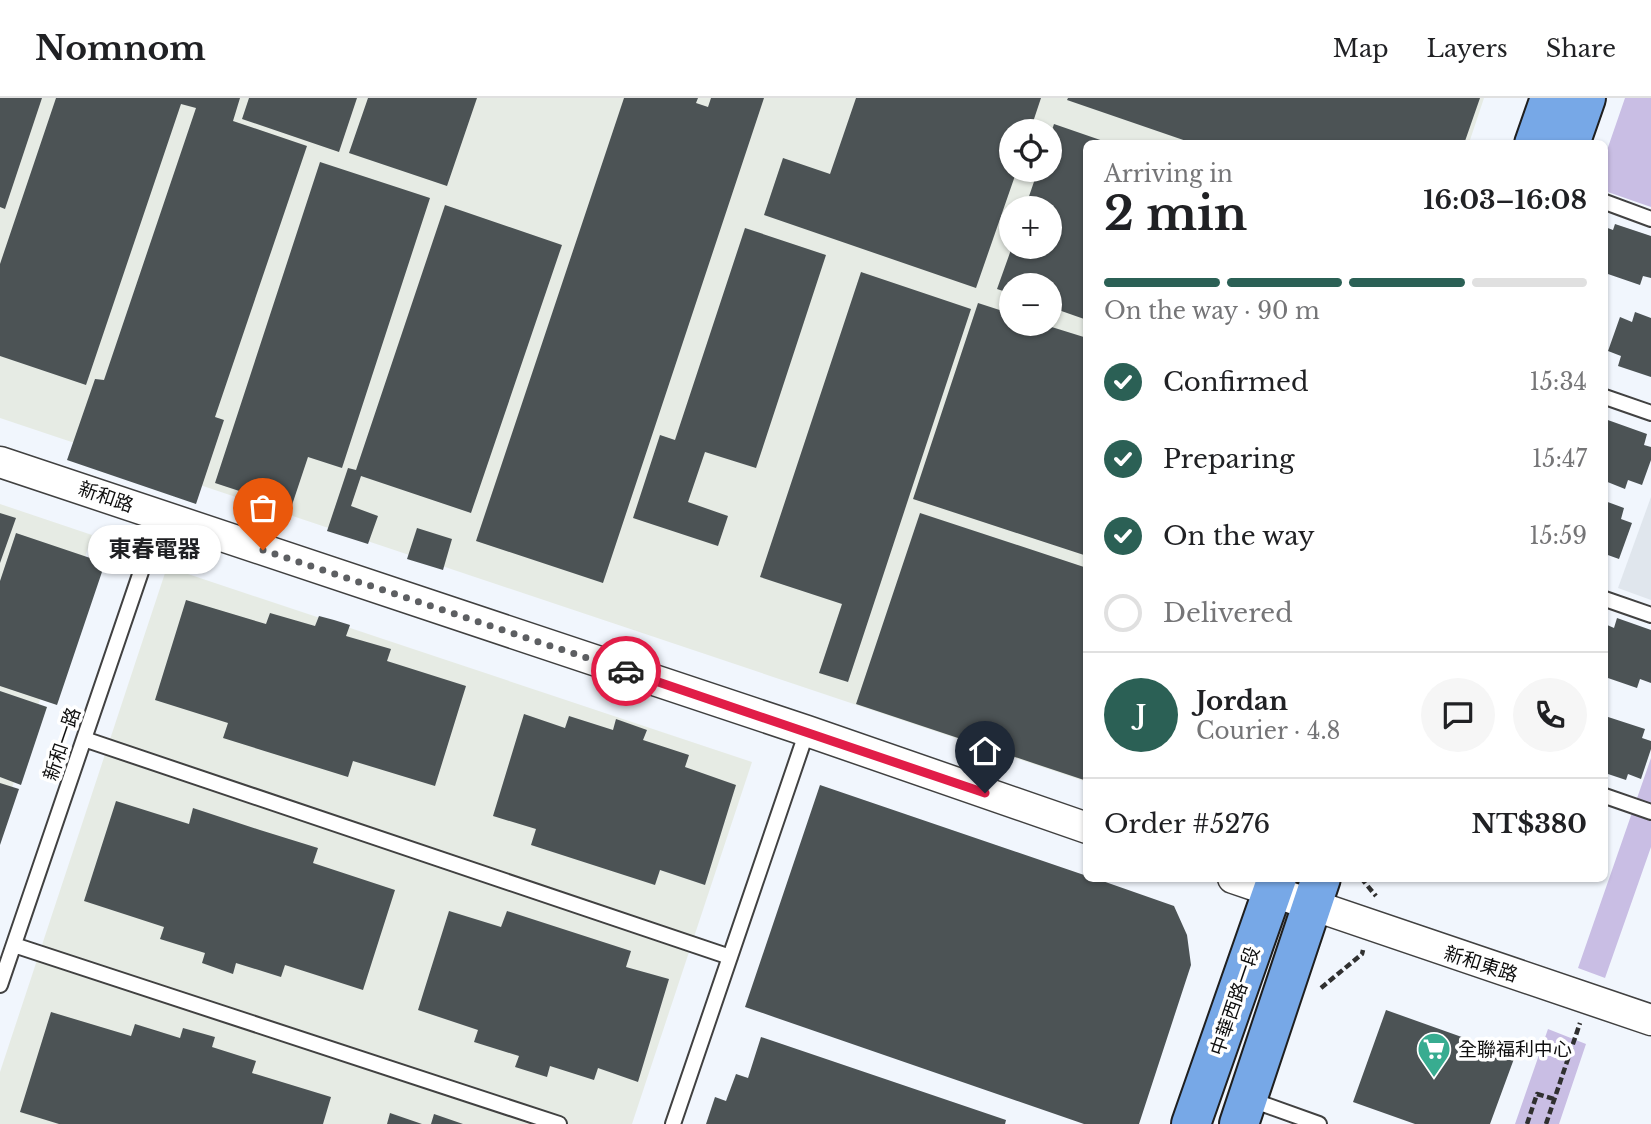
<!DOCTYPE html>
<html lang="en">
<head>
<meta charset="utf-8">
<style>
	:root { --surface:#fff; --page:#f6f6f6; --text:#202124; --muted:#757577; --line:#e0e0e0; --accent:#2b6055 }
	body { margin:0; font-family:"Libre Baskerville","Noto Sans TC",serif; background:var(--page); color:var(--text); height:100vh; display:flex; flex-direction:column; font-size:26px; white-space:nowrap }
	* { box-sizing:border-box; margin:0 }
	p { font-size:23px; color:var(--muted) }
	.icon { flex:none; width:38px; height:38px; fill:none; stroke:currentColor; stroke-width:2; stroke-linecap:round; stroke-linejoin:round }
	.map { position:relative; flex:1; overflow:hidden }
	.details { position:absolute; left:1083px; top:42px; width:525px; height:742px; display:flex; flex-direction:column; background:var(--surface); border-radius:10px; box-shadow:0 2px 5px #0004 }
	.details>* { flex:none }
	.fabs { position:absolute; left:999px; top:21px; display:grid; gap:14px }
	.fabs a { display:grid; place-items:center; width:63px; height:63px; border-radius:50%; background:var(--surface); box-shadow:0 2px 5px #0004; font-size:35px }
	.pin { position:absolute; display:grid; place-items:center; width:60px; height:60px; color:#fff; margin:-72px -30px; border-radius:50% 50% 50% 0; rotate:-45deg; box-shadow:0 0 7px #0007 }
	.pin .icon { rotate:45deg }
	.courier { position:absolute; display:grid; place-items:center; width:70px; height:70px; margin:-35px; border:5px solid #e11d48; border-radius:50%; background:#fff; color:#222; box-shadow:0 2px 9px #0007 }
	.bubble { position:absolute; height:49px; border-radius:24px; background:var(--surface); box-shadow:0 2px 5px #0004; font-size:23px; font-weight:700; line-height:49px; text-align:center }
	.overview em { font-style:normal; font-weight:700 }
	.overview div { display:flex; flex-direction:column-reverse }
	.overview { display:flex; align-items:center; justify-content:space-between; height:119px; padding:0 21px }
	h1 { font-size:46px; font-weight:700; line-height:52px }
	.bar { display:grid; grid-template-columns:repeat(4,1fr); gap:10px 7px; align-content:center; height:84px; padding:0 21px }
	.bar i { height:9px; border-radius:5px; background:var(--line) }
	.bar .active { background:var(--accent) }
	.bar p { grid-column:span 4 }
	.line { display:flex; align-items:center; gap:18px; padding:0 21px; border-top:2px solid var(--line) }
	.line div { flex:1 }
	.round { display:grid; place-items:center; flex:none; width:74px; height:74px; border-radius:37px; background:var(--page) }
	ol { padding:0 21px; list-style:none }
	li { display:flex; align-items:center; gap:21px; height:77px }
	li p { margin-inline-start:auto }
	li .icon { padding:7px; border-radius:50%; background:var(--accent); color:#fff; stroke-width:4 }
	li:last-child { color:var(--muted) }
	li i { width:38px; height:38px; border:4px solid var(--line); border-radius:50% }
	header { display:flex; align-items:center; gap:42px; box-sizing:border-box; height:98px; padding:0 35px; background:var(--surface); border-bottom:2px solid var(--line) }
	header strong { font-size:33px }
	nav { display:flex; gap:38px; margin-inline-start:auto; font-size:24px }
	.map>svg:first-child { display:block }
	.industrial { fill:#e6ebe4; fill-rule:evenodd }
	.green { fill:#c9bee4 }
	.plaza { fill:#e0e6ed }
	.building { fill:#4c5355 }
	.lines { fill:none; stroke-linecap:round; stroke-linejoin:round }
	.lane-casing { stroke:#414141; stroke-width:18 }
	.street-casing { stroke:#414141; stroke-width:33 }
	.primary-casing { stroke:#1f1f1f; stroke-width:42 }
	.path { stroke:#303030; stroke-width:4.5; stroke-dasharray:7 3.5; stroke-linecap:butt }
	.lane { stroke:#fff; stroke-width:14 }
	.street { stroke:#fff; stroke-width:30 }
	.primary { stroke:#77a8e7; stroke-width:38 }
	.done { stroke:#5d5f62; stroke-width:7; stroke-dasharray:0 12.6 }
	.route { stroke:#e11d48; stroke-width:9 }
	.labels { text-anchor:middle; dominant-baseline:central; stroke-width:7; stroke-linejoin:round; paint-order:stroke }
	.street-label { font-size:19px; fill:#0e0e0e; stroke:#fff }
	.poi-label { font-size:19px; fill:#0e0e0e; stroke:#fff; text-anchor:start }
</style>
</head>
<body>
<header>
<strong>Nomnom</strong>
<nav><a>Map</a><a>Layers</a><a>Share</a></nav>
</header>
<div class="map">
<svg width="1651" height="1026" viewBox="0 0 1651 1026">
	<rect width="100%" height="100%" fill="#f1f6fd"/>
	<path class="industrial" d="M0 0H1484L1469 45 1087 46V684L0 320ZM1012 33H1050V72H1012ZM1012 110H1050V149H1012ZM1012 187H1050V226H1012Z
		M0 406 92 437 0 728Z
		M167 469 752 664 632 1026H0V974Z"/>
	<path class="green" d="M1625 0H1651V109L1605 93V58Z
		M1651 660V749L1605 880 1578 870Z
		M1548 931 1586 946 1559 1026H1515Z"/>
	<path class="plaza" d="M1651 399V502L1618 490Z"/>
	<path class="building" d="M0 0H42L5 111 0 109Z
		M56 0H240L233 23 307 48 215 319 224 322 196 406 67 362 95 281 104 282 196 10 181 6 86 287 0 258V166Z
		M249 0H357L339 54 242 21Z
		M368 0H477L447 88 349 55Z
		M624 0H698L696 5 708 9 711 0H764L603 485 476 443Z
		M856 0H1041L1030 33H1012V72H1017L976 190 764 117 783 60 830 76Z
		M1068 0H1480L1464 46H1195L1067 2Z
		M1054 26 1109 45 1087 46V222L1050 209V187H1012V196L997 191 1012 149H1050V110H1025L1038 72H1050V38Z
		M320 64 430 100 342 370 308 359 291 410 215 385Z
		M445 107 562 147 471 415 361 378 351 408 378 418 368 446 327 433 348 370 356 372Z
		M1615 126 1651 138V180L1643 178 1640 187 1605 175V129L1613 132Z
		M745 130 826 157 756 370 705 354 688 404 728 418 718 448 633 420 660 337 675 342Z
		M861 174 971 211 848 584 819 575 842 506 760 479Z
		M978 205 1012 216V226H1042L1087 240V458L913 401Z
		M1635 214 1651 220V279L1618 268 1621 258 1608 253 1620 219 1632 224Z
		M1605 321 1647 336 1644 347 1651 349V362L1642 387 1628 382 1625 391 1605 383Z
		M1605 403 1624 410 1621 421 1632 425 1619 461 1605 456Z
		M0 415 16 420 0 465Z
		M920 415 1087 470V683L856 606Z
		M417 430 452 441 443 472 407 461Z
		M16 435 105 465 57 607 0 588V483Z
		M186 502 266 526 270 515 315 528 319 518 334 522 350 527 346 538 391 551 387 563 466 588 435 688 353 663 348 679 223 640 228 625 155 602Z
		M1617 520 1651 532V585L1640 581 1637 590 1605 579V526L1614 530Z
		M0 593 47 609 21 687 0 679Z
		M524 616 565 630 569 618 613 632 616 621 647 632 643 642 689 657 685 669 736 687 705 787 660 772 655 787 531 747 536 731 493 718Z
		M1605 618 1645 631 1642 640 1651 643V651L1641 681 1628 676 1626 682 1605 675Z
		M0 685 19 691 0 747Z
		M820 687 1087 778V780H1094L1174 808 1187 837 1191 867 1139 1026H1084L745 909Z
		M116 703 189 726 193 710 260 732 318 750 313 765 395 792 363 892 285 867 281 879 236 865 233 876 202 865 205 855 160 841 164 829 84 803Z
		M449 813 501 829 507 813 631 853 626 869 669 881 638 984 598 970 594 982 550 968 547 979 515 969 519 958 474 944 478 932 418 912Z
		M1386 912 1515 958 1490 1026H1415L1353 1004Z
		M51 914 131 938 135 926 180 940 183 930 215 939 212 949 256 963 252 975 331 999 323 1026H59L20 1014Z
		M761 939 1006 1022 1005 1026H706L715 999 726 1003 736 976 748 980Z
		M390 1015 422 1026H387Z
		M434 1016 463 1026H431Z"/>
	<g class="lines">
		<defs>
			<path id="lane" d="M1605 104 1651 121
				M1605 299 1651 315
				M1605 501 1651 517
				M84 641 730 859
				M1605 698 1651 714
				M14 847 559 1026
				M0 887 160 418
				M1249 1001 1319 1026
				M673 1026 807 633"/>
			<path id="street" d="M0 364 807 633 1087 730
				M1233 780 1651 922"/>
			<path id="primary" d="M1534 46 1550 0
				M1570 46 1586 0
				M1191 1026 1277 780
				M1239 1026 1321 780"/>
		</defs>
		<use href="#lane" class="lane-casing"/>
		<use href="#street" class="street-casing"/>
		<use href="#primary" class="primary-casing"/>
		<path class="path" d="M1361 780 1376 798
			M1321 890 1362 856 1363 852
			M1527 1026 1537 996 1554 1001
			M1546 1026 1580 925"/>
		<use href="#lane" class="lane"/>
		<use href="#street" class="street"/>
		<use href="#primary" class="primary"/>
	</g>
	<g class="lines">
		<path class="done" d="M263 452 626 573"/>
		<path class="route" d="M626 573 985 695"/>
	</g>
	<defs>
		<symbol id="supermarket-pin" viewBox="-11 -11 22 30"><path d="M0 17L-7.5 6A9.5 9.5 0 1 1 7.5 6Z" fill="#38ac90" stroke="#fff"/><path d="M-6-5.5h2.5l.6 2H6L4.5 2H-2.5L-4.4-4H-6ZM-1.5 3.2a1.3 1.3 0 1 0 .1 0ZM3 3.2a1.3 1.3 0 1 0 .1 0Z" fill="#fff"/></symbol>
	</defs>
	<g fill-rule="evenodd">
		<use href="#supermarket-pin" x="1415" y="932" width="38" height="52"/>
	</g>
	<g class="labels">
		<g class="street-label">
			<text transform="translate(106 399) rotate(19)">新和路</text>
			<text transform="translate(62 646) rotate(-71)">新和一路</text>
			<text transform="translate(1481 866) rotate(18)">新和東路</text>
			<text transform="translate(1235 903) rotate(-71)">中華西路一段</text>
		</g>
		<g class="poi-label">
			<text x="1458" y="951">全聯福利中心</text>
		</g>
	</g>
</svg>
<div class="fabs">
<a><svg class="icon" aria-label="locate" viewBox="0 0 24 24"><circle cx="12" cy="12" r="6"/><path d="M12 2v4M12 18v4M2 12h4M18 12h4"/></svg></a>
<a>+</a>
<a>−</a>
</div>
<div class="pin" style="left:263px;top:452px;background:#ea580c"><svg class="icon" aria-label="bag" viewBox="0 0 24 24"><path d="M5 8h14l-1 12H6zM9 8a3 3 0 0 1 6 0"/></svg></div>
<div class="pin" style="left:985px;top:695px;background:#1f2937"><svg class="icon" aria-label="home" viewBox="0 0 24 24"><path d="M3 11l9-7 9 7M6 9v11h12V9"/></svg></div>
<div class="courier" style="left:626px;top:573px"><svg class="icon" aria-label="car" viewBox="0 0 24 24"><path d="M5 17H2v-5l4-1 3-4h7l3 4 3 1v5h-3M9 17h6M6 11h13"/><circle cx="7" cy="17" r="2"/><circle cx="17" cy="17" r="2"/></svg></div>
<div class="bubble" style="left:88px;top:427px;width:133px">東春電器</div>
<section class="details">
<div class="overview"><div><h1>2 min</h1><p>Arriving in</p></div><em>16:03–16:08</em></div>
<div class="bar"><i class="active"></i><i class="active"></i><i class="active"></i><i></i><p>On the way · 90 m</p></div>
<ol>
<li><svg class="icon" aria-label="check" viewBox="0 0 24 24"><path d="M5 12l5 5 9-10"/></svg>Confirmed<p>15:34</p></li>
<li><svg class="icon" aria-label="check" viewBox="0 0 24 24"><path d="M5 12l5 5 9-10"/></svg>Preparing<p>15:47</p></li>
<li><svg class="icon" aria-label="check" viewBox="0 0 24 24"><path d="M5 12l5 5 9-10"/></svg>On the way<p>15:59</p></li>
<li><i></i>Delivered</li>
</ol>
<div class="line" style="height:126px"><b class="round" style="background:var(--accent);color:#fff">J</b><div><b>Jordan</b><p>Courier · 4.8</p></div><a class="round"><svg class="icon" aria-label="chat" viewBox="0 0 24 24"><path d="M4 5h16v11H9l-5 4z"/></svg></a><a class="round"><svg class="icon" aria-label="phone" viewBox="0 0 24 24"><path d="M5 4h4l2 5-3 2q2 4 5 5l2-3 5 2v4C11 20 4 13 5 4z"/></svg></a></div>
<div class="line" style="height:91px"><div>Order #5276</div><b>NT$380</b></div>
</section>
</div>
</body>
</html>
